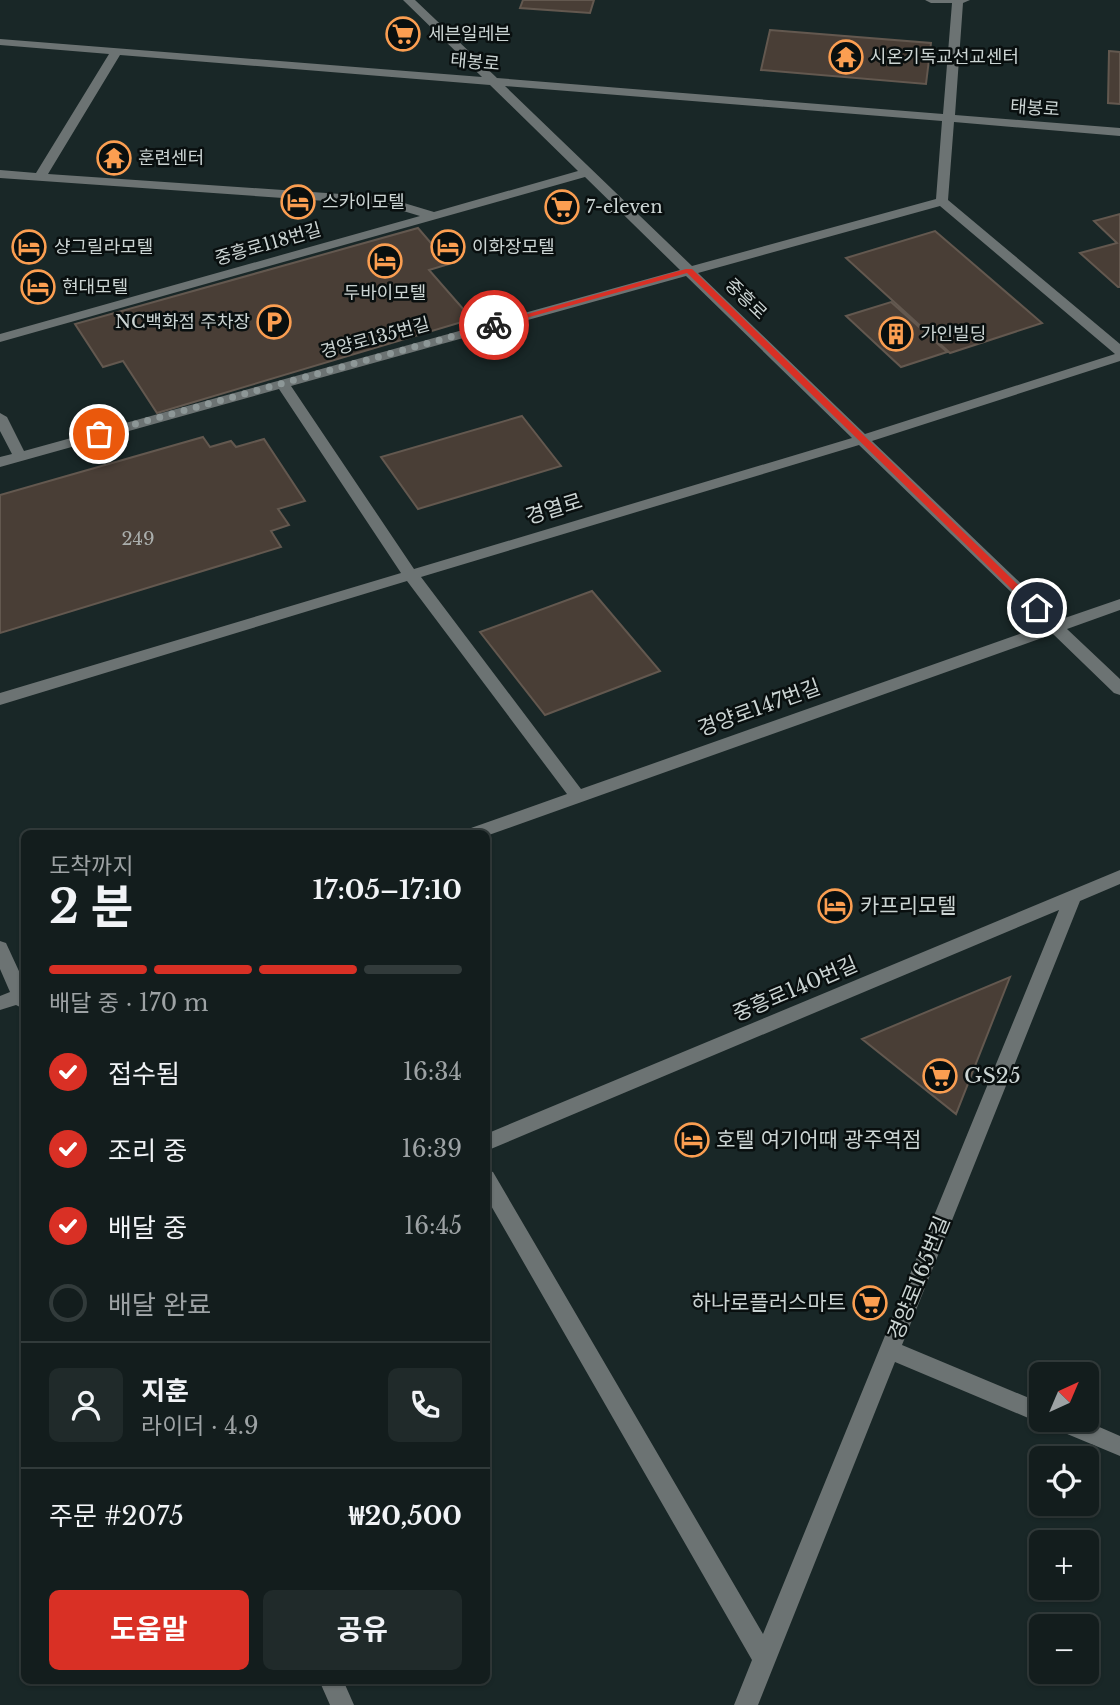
<!DOCTYPE html>
<html lang="ko">
<head>
<meta charset="utf-8">
<style>
	:root { --surface:#131d1d; --page:#202a2a; --text:#f1f3f6; --muted:#9da2a4; --line:#323b3b; --accent:#d93025 }
	body { margin:0; font-family:"Libre Baskerville","Noto Sans KR",serif; background:var(--page); color:var(--text); height:100vh; display:flex; flex-direction:column; font-size:26px; white-space:nowrap }
	* { box-sizing:border-box; margin:0 }
	p { font-size:23px; color:var(--muted) }
	.icon { flex:none; width:38px; height:38px; fill:none; stroke:currentColor; stroke-width:2; stroke-linecap:round; stroke-linejoin:round }
	.map { position:relative; flex:1; overflow:hidden }
	.drawer { position:absolute; left:21px; top:830px; width:469px; height:854px; display:flex; flex-direction:column; background:var(--surface); border-radius:10px; box-shadow:0 2px 5px #0004,0 0 0 2px var(--line) }
	.drawer>* { flex:none }
	.needle { width:46px; rotate:44deg }
	.controls { position:absolute; left:1029px; top:1362px; display:grid; gap:14px }
	.controls a { display:grid; place-items:center; width:70px; height:70px; border-radius:10px; background:var(--surface); box-shadow:0 2px 5px #0004,0 0 0 2px var(--line); font-size:35px }
	.pin { position:absolute; display:grid; place-items:center; width:60px; height:60px; color:#fff; margin:-30px; border:4px solid #fff; border-radius:50%; box-shadow:0 2px 7px #0007 }
	.courier { position:absolute; display:grid; place-items:center; width:70px; height:70px; margin:-35px; border:5px solid #d93025; border-radius:50%; background:#fff; color:#222; box-shadow:0 2px 9px #0007 }
	.overview em { font-style:normal; font-weight:700 }
	.overview div { display:flex; flex-direction:column-reverse }
	.overview { display:flex; align-items:center; justify-content:space-between; height:119px; padding:0 28px }
	h1 { font-size:46px; font-weight:700; line-height:52px }
	.bar { display:grid; grid-template-columns:repeat(4,1fr); gap:10px 7px; align-content:center; height:84px; padding:0 28px }
	.bar i { height:9px; border-radius:5px; background:var(--line) }
	.bar .active { background:var(--accent) }
	.bar p { grid-column:span 4 }
	.line { display:flex; align-items:center; gap:18px; padding:0 28px; border-top:2px solid var(--line) }
	.line div { flex:1 }
	.round { display:grid; place-items:center; flex:none; width:74px; height:74px; border-radius:10px; background:var(--page) }
	ol { padding:0 28px; list-style:none }
	li { display:flex; align-items:center; gap:21px; height:77px }
	li p { margin-inline-start:auto }
	li .icon { padding:7px; border-radius:50%; background:var(--accent); color:#fff; stroke-width:4 }
	li:last-child { color:var(--muted) }
	li i { width:38px; height:38px; border:4px solid var(--line); border-radius:50% }
	.primary-button { display:flex; gap:14px; margin-top:auto; padding:14px 28px }
	.primary-button a { flex:1; height:80px; border-radius:10px; background:var(--accent); color:#fff; font-size:28px; font-weight:700; line-height:80px; text-align:center }
	.primary-button a+a { background:var(--page); color:var(--text) }
	.map>svg:first-child { display:block }
	.building { fill:#493e36; stroke:#63584f; stroke-width:2 }
	.lines { fill:none; stroke-linecap:round; stroke-linejoin:round }
	.minor { fill:#6c7373; fill-rule:evenodd }
	.route { fill:#d93025 }
	.done { stroke:#8d9797; stroke-width:7; stroke-dasharray:0 12.6 }
	.labels { text-anchor:middle; dominant-baseline:central; stroke-width:5; stroke-linejoin:round; paint-order:stroke }
	.far-poi-label { font-size:18px; fill:#cbd4d3; stroke:#090f0f; text-anchor:start }
	.far-street-label { font-size:18px; fill:#cbd4d3; stroke:#090f0f }
	.number-label { font-size:18px; fill:#aaaeac }
	.street-label { font-size:21px; fill:#cbd4d3; stroke:#090f0f }
	.poi-label { font-size:21px; fill:#cbd4d3; stroke:#090f0f; text-anchor:start }
</style>
</head>
<body>
<div class="map">
<svg width="1120" height="1705" viewBox="0 0 1120 1705">
	<rect width="100%" height="100%" fill="#192727"/>
	<path class="building" d="M523 0H594L590 13 520 8Z
		M770 30 931 43 926 84 761 70Z
		M1109 51 1120 52V104L1108 103Z
		M1120 214V287H1118L1080 253 1117 243 1094 221Z
		M418 228 449 264 429 270 472 319 157 413 123 361 103 367 75 324Z
		M935 231 1042 323 950 353 846 258Z
		M891 302 947 352 901 367 846 316Z
		M522 416 561 466 418 509 381 457Z
		M203 437 210 447 231 441 236 447 264 439 305 501 278 509 289 525 271 531 281 547 0 633V495Z
		M592 591 660 671 545 715 480 632Z
		M1010 977 956 1114 862 1039Z"/>
	<g class="lines">
		<path class="minor" d="M403 0H415L497 78 943 114 952 3H931L925 0H970L963 3 955 115 1120 128V136L954 122 948 200 1120 344V361L872 441 1059 620 1120 599V610L1067 629 1120 679V695L1114 693 1053 634 486 836V833H468L471 828 567 794 407 581 0 705V693L401 573 279 389 0 467V457L12 454 0 431V413L7 417 24 451 680 270 585 177 0 342V334L420 216 383 205 0 178V170L36 173 109 54 0 45V39L482 77ZM120 55 490 85 578 171 434 212 384 197 48 174ZM505 86 942 121 936 199 692 266ZM940 206 1115 354 865 434 698 273ZM686 276 852 438 414 569 291 386ZM859 445 1045 625 581 789 421 577Z
			M1120 870V884L1080 901 902 1345 1041 1403V1419H1081L1120 1436V1456L1048 1426 1046 1421 1041 1423 1033 1420 895 1362 758 1705H734L752 1660 486 1197V1170L493 1172 763 1634 1059 910 486 1151V1134Z
			M0 941 6 943 24 982V1009L16 1005 0 1010V996L10 992 0 969Z
			M319 1680H343L354 1705H330Z"/>
	</g>
	<path class="route" d="M686 269H692L1040 606V610H1033L687 273 497 326 489 325Z"/>
	<g class="lines">
		<path class="done" d="M99 434 494 325"/>
	</g>
	<defs>
		<symbol id="supermarket-ring" viewBox="-11 -11 22 22"><circle r="9.5" fill="#090f0f" stroke="#fb9e51" stroke-width="1.5"/><path d="M-6-5.5h2.5l.6 2H6L4.5 2H-2.5L-4.4-4H-6ZM-1.5 3.2a1.3 1.3 0 1 0 .1 0ZM3 3.2a1.3 1.3 0 1 0 .1 0Z" fill="#fb9e51"/></symbol>
		<symbol id="temple-ring" viewBox="-11 -11 22 22"><circle r="9.5" fill="#090f0f" stroke="#fb9e51" stroke-width="1.5"/><path d="M0-6L5-2H3V0L6.5 2.5H4V6H1.5V3h-3V6H-4V2.5H-6.5L-3 0V-2H-5Z" fill="#fb9e51"/></symbol>
		<symbol id="hotel-ring" viewBox="-11 -11 22 22"><circle r="9.5" fill="#090f0f" stroke="#fb9e51" stroke-width="1.5"/><path d="M-6-4.5h1.5V1H6V5H4.5V3h-9V5H-6ZM-4 0a1.8 1.8 0 1 1 3.6 0ZM.5 0V-2.5h3Q6-2.5 6 0Z" fill="#fb9e51"/></symbol>
		<symbol id="parking-ring" viewBox="-11 -11 22 22"><circle r="9.5" fill="#090f0f" stroke="#fb9e51" stroke-width="1.5"/><path d="M-3.5-5.5H1a3.5 3.5 0 0 1 0 7H-1V5.5H-3.5ZM-1-3.4V-.6H.8a1.4 1.4 0 0 0 0-2.8Z" fill="#fb9e51"/></symbol>
		<symbol id="building-ring" viewBox="-11 -11 22 22"><circle r="9.5" fill="#090f0f" stroke="#fb9e51" stroke-width="1.5"/><path d="M-4-6H4V6H1V3H-1V6H-4ZM-2.5-4.3h1.7v1.8h-1.7ZM.8-4.3h1.7v1.8H.8ZM-2.5-1h1.7V.8h-1.7ZM.8-1h1.7V.8H.8Z" fill="#fb9e51"/></symbol>
	</defs>
	<g fill-rule="evenodd">
		<use href="#supermarket-ring" x="384" y="15" width="38" height="38"/>
		<use href="#temple-ring" x="827" y="38" width="38" height="38"/>
		<use href="#temple-ring" x="95" y="139" width="38" height="38"/>
		<use href="#hotel-ring" x="279" y="183" width="38" height="38"/>
		<use href="#supermarket-ring" x="543" y="188" width="38" height="38"/>
		<use href="#hotel-ring" x="10" y="228" width="38" height="38"/>
		<use href="#hotel-ring" x="429" y="228" width="38" height="38"/>
		<use href="#hotel-ring" x="366" y="242" width="38" height="38"/>
		<use href="#hotel-ring" x="19" y="268" width="38" height="38"/>
		<use href="#parking-ring" x="255" y="303" width="38" height="38"/>
		<use href="#building-ring" x="877" y="315" width="38" height="38"/>
		<use href="#hotel-ring" x="816" y="887" width="38" height="38"/>
		<use href="#supermarket-ring" x="921" y="1057" width="38" height="38"/>
		<use href="#hotel-ring" x="673" y="1121" width="38" height="38"/>
		<use href="#supermarket-ring" x="851" y="1284" width="38" height="38"/>
	</g>
	<g class="labels">
		<g class="far-poi-label">
			<text x="428" y="34">세븐일레븐</text>
			<text x="870" y="57">시온기독교선교센터</text>
			<text x="138" y="158">훈련센터</text>
			<text x="322" y="202">스카이모텔</text>
			<text x="586" y="207">7-eleven</text>
			<text x="54" y="247">샹그릴라모텔</text>
			<text x="472" y="247">이화장모텔</text>
			<text x="62" y="287">현대모텔</text>
			<text x="385" y="293" text-anchor="middle">두바이모텔</text>
			<text x="250" y="322" text-anchor="end">NC백화점 주차장</text>
			<text x="920" y="334">가인빌딩</text>
		</g>
		<g class="far-street-label">
			<text transform="translate(475 62) rotate(5)">태봉로</text>
			<text transform="translate(1035 108) rotate(4)">태봉로</text>
			<text transform="translate(268 244) rotate(-16)">중흥로118번길</text>
			<text transform="translate(746 299) rotate(44)">중흥로</text>
			<text transform="translate(375 338) rotate(-15)">경양로135번길</text>
		</g>
		<g class="number-label">
			<text x="138" y="539">249</text>
		</g>
		<g class="street-label">
			<text transform="translate(554 509) rotate(-17)">경열로</text>
			<text transform="translate(759 708) rotate(-20)">경양로147번길</text>
			<text transform="translate(795 989) rotate(-23)">중흥로140번길</text>
			<text transform="translate(919 1278) rotate(-68)">경양로165번길</text>
		</g>
		<g class="poi-label">
			<text x="860" y="906">카프리모텔</text>
			<text x="964" y="1076">GS25</text>
			<text x="716" y="1140">호텔 여기어때 광주역점</text>
			<text x="846" y="1303" text-anchor="end">하나로플러스마트</text>
		</g>
	</g>
</svg>
<div class="controls">
<a><svg class="needle" viewBox="-14 -14 28 28"><path d="M0-13l5 13h-10z" fill="#e53935"/><path d="M0 13l5-13h-10z" fill="#9da2a4"/></svg></a>
<a><svg class="icon" aria-label="locate" viewBox="0 0 24 24"><circle cx="12" cy="12" r="6"/><path d="M12 2v4M12 18v4M2 12h4M18 12h4"/></svg></a>
<a>+</a>
<a>−</a>
</div>
<div class="pin" style="left:99px;top:434px;background:#ea580c"><svg class="icon" aria-label="bag" viewBox="0 0 24 24"><path d="M5 8h14l-1 12H6zM9 8a3 3 0 0 1 6 0"/></svg></div>
<div class="pin" style="left:1037px;top:608px;background:#1f2937"><svg class="icon" aria-label="home" viewBox="0 0 24 24"><path d="M3 11l9-7 9 7M6 9v11h12V9"/></svg></div>
<div class="courier" style="left:494px;top:325px"><svg class="icon" aria-label="bike" viewBox="0 0 24 24"><circle cx="6" cy="16" r="4"/><circle cx="18" cy="16" r="4"/><path d="M6 16l4-8h5l3 8M10 8l3 8H6M13 5h3"/></svg></div>
<section class="drawer">
<div class="overview"><div><h1>2 분</h1><p>도착까지</p></div><em>17:05–17:10</em></div>
<div class="bar"><i class="active"></i><i class="active"></i><i class="active"></i><i></i><p>배달 중 · 170 m</p></div>
<ol>
<li><svg class="icon" aria-label="check" viewBox="0 0 24 24"><path d="M5 12l5 5 9-10"/></svg>접수됨<p>16:34</p></li>
<li><svg class="icon" aria-label="check" viewBox="0 0 24 24"><path d="M5 12l5 5 9-10"/></svg>조리 중<p>16:39</p></li>
<li><svg class="icon" aria-label="check" viewBox="0 0 24 24"><path d="M5 12l5 5 9-10"/></svg>배달 중<p>16:45</p></li>
<li><i></i>배달 완료</li>
</ol>
<div class="line" style="height:126px"><a class="round"><svg class="icon" aria-label="person" viewBox="0 0 24 24"><circle cx="12" cy="8" r="4"/><path d="M4 21q1-7 8-7t8 7"/></svg></a><div><b>지훈</b><p>라이더 · 4.9</p></div><a class="round"><svg class="icon" aria-label="phone" viewBox="0 0 24 24"><path d="M5 4h4l2 5-3 2q2 4 5 5l2-3 5 2v4C11 20 4 13 5 4z"/></svg></a></div>
<div class="line" style="height:91px"><div>주문 #2075</div><b>₩20,500</b></div>
<div class="primary-button"><a>도움말</a><a>공유</a></div>
</section>
</div>
</body>
</html>
